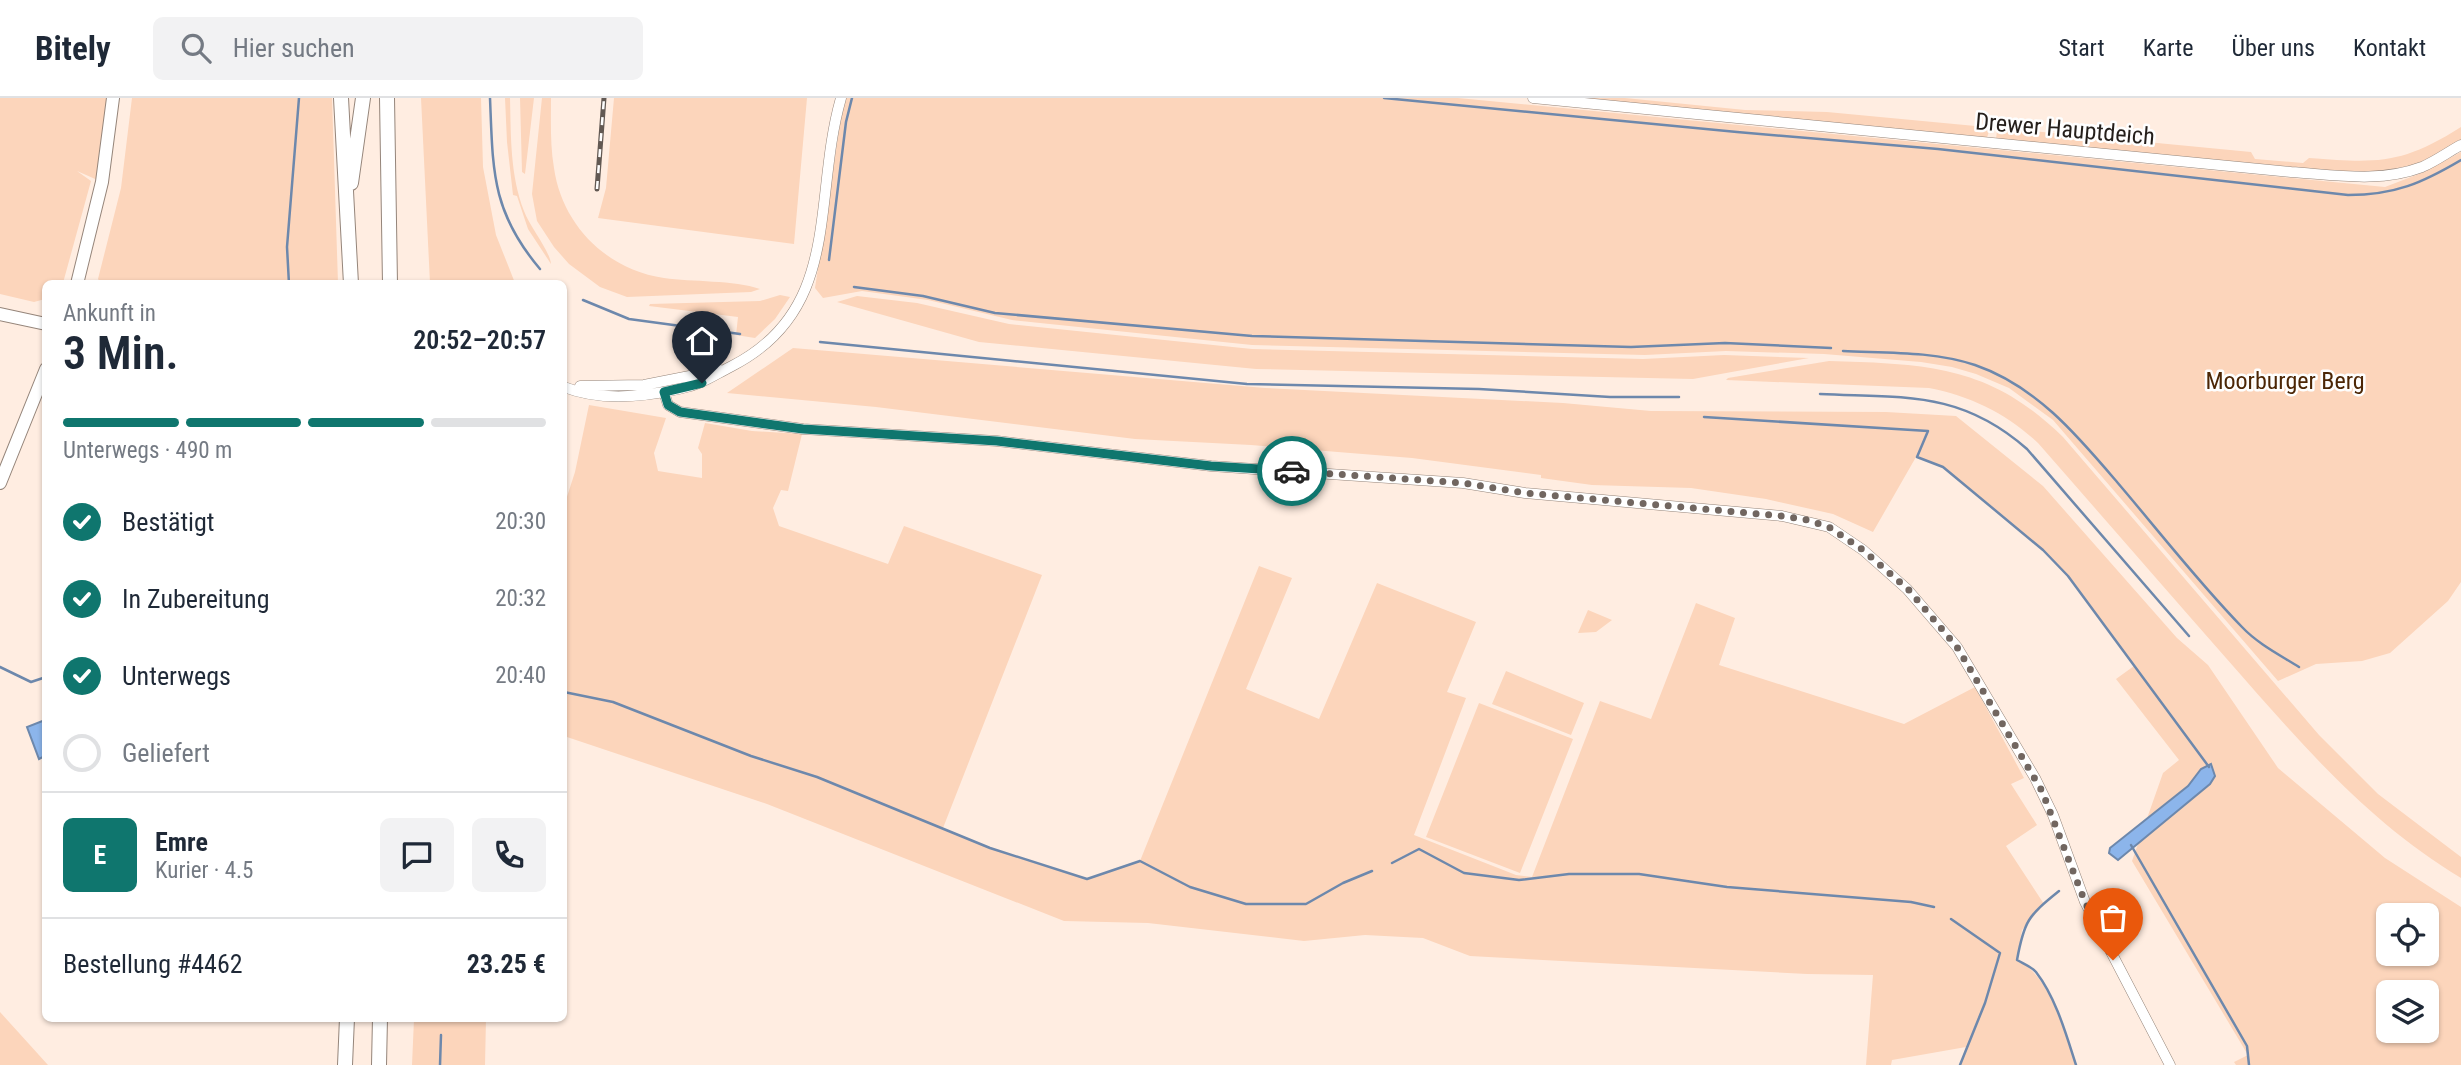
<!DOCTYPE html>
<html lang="de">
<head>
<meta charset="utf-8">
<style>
	:root { --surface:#fff; --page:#f2f2f3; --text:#1f2937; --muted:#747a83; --line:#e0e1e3; --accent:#0f766e }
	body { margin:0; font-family:"Roboto Condensed",sans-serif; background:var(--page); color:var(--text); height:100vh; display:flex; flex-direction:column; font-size:26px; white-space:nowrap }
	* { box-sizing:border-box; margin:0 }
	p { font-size:23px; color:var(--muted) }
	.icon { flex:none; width:38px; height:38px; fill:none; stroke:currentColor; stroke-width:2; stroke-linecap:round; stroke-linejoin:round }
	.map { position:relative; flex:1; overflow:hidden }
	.drawer { position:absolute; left:42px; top:182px; width:525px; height:742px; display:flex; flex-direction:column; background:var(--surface); border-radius:10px; box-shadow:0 2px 5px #0004 }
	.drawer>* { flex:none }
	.controls { position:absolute; left:2376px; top:805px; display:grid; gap:14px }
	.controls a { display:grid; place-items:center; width:63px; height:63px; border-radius:10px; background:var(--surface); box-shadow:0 2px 5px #0004; font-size:35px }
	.pin { position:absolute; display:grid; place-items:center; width:60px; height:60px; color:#fff; margin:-72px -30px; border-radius:50% 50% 50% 0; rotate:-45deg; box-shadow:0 0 7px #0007 }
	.pin .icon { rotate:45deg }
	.courier { position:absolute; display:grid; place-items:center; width:70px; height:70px; margin:-35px; border:5px solid #0f766e; border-radius:50%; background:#fff; color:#222; box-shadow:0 2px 9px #0007 }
	.summary em { font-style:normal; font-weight:600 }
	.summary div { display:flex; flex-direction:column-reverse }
	.summary { display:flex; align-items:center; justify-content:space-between; height:119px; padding:0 21px }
	h1 { font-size:46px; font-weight:600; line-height:52px }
	.bar { display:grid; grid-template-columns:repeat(4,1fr); gap:10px 7px; align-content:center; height:84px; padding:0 21px }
	.bar i { height:9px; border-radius:5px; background:var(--line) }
	.bar .active { background:var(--accent) }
	.bar p { grid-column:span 4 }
	.line { display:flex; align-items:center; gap:18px; padding:0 21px; border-top:2px solid var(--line) }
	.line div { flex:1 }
	.round { display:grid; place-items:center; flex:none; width:74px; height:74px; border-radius:10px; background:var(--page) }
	ol { padding:0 21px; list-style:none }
	li { display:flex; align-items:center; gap:21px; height:77px }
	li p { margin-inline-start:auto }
	li .icon { padding:7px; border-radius:50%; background:var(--accent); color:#fff; stroke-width:4 }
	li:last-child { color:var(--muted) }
	li i { width:38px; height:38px; border:4px solid var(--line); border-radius:50% }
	header { display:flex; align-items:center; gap:42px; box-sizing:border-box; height:98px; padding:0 35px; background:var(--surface); border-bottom:2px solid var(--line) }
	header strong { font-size:33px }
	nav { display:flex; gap:38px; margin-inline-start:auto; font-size:24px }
	.search { width:490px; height:63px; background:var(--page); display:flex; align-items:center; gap:18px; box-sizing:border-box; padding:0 24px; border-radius:10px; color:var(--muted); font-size:26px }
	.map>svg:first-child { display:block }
	.green { fill:#fcd5bb; fill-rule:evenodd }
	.water { fill:#8cb5eb; stroke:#6d88ac; stroke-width:2 }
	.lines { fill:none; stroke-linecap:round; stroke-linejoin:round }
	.stream { stroke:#6d88ac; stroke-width:2.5 }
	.minor-casing { stroke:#95857a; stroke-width:11 }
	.major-casing { stroke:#95857a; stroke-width:14 }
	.highway-casing { stroke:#95857a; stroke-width:16 }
	.minor { stroke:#fff; stroke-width:10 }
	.major { stroke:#fff; stroke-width:12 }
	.highway { stroke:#fff; stroke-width:14 }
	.rail-casing { stroke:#625953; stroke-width:5 }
	.rail { stroke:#fefefe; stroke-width:2.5; stroke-dasharray:8; stroke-linecap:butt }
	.done { stroke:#716660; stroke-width:7; stroke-dasharray:0 12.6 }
	.route { stroke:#0f766e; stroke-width:9 }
	.labels { text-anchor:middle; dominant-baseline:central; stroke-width:5; stroke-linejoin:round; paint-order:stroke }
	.street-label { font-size:24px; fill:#241e1a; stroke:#fefefe }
	.park-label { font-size:24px; fill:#4c2605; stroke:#fefefe }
</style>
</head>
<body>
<header>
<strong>Bitely</strong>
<div class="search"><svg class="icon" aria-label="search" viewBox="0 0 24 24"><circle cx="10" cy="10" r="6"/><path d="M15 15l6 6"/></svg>Hier suchen</div>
<nav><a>Start</a><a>Karte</a><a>Über uns</a><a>Kontakt</a></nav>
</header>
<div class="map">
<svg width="2461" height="967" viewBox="0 0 2461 967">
	<rect width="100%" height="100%" fill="#ffede1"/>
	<path class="green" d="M0 0H113L102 84 77 73 91 83 63 185 46 186 45 201 34 204 0 196Z
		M132 0H332L338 185H101L98 181 121 90Z
		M421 0H481L483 69 496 137 515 185H430Z
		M505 0H510C511 38 510 77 524 113 530 129 550 153 551 166L528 131 517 98 513 97 507 44Z
		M520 0H534L525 76 522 74Z
		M542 0H551C551 23 550 47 554 70 562 127 607 172 664 180 692 184 734 182 760 191L751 194 627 199 600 189 569 166 554 149 537 123 532 96Z
		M614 0H807L794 146 598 120 606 90Z
		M844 0H1458L2385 89 2424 74 2461 54V484L2448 503 2390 555 2362 563 2316 566 2278 583 2053 322 2009 290 1976 276 1952 269 1921 264 1824 256 1726 253 1645 257 1252 247 1012 222 928 202 862 193 823 200 815 190Z
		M1556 0H1625L1745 12 1827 14 1986 29 1989 33 1987 40Z
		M2461 29V43L2420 66 2364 76 1996 41 1997 33 2001 30 2251 54 2255 61 2303 65 2309 60C2377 65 2401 67 2461 29Z
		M780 197 790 199 775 221 755 240 736 237 738 219 649 208 650 206 760 203Z
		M857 198 917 205 1009 226 1252 251 1643 261 1724 257 1809 260 1693 281 1256 271 979 244 837 204Z
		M793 250 1265 290 1563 305 1651 313 1886 314 1956 318 2043 388 2177 540 2208 567 2278 670 2385 760 2461 809V967H2236L2234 964 2248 957 2132 763 2163 675 2179 662 2116 581 2134 568 2068 479 2043 452 1943 369 1916 359 1873 434 1833 416 1766 401 1691 390 1592 387 1541 380V377L1412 360 1251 347 1135 341 876 309 727 295ZM2389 817H2427V856H2389ZM2389 894H2427V933H2389Z
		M1829 263C1926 266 1990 267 2063 339L2319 637 2378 696 2461 759V780C2365 722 2299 643 2226 560 2163 488 2101 417 2038 345 2007 316 1971 298 1929 290L1726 282 1728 280Z
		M589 307 666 320 654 355 658 373 702 380V356L698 350 705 325 752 333 802 336 788 393 781 392 773 410 779 428 888 466 904 428 1042 477 943 730 990 750 1087 781 1140 763 1259 468 1292 480 1246 591 1319 621 1377 485 1476 524 1447 594 1466 600 1414 737 1516 777 1532 779 1600 603 1651 621 1696 505 1735 520 1719 567 1904 626 1975 589 2024 680 2011 686 2037 727 2006 748 2044 806 2022 832 2017 862C2050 877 2065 935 2076 967H1960L1966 949 1892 962 1891 967H1866L1873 877 1807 876 1470 858 1423 840 1365 837 1304 843 1148 825 1064 823 767 706 564 638V408L575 374Z
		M1588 512 1612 522 1596 534 1578 535Z
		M1506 573 1584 605 1571 637 1492 606Z
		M1479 605 1573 641 1520 775 1426 739Z
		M0 914 48 967H0Z
		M414 921H486L485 967H412Z"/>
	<path class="water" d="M45 622V658L39 661 27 629Z
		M2211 666 2215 678 2210 686 2118 762 2109 755 2110 750 2188 688 2201 671Z"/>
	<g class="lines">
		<path class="stream" d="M490 0C493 72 491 113 540 171
			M1384 0 1737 34 1938 51 2348 97C2395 97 2422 85 2461 62
			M829 162 846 24 852 0
			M289 186 287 149 299 0
			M854 189 923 198 995 215 1252 238 1631 249 1725 245 1831 250
			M583 202 629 221 740 236
			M820 244 1247 286 1479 291 1610 299H1679
			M1843 253C1886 255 1933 253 1975 267 2036 288 2077 337 2117 384 2158 432 2199 485 2242 529 2258 546 2280 557 2299 569
			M1820 296C1903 300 1960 292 2027 351L2189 538
			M1704 319 1928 333 1917 359 1943 369 2043 452 2068 478 2209 669
			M0 569 31 584 46 579
			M564 594 613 604 751 658 817 679 990 750 1087 781 1140 763 1190 789 1246 806H1306L1343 785 1372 773
			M2131 747 2247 948 2249 967
			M1392 765 1419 751 1464 775 1519 782 1569 776H1639L1727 789 1911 804 1934 809
			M2059 793C2028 818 2024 823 2017 862 2024 866 2032 869 2036 874 2056 900 2066 936 2076 967
			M1951 821 2000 855 1985 905 1960 967
			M440 967 441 937"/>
		<defs>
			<path id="minor" d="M1533 0 2291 74C2336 77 2380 85 2422 69 2436 63 2448 54 2461 47
				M580 288 644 287 720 272
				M564 289C599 303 643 299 679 291 703 286 712 278 732 268 843 211 812 101 841 0
				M664 294 668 307 680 314 803 331 997 343 1211 368 1463 385 1525 395 1782 418 1829 429 1863 452 1907 491 1957 549 2035 680 2053 717 2085 804 2170 967"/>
			<path id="major" d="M77 186 102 84 113 0
				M0 216 46 226
				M0 385 46 271"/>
			<path id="highway" d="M341 0 351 186
				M387 0 390 186
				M351 85 363 0
				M345 967 347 920
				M379 967 380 920"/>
		</defs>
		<use href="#minor" class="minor-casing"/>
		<use href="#major" class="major-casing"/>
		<use href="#highway" class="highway-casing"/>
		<use href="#minor" class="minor"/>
		<use href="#major" class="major"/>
		<use href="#highway" class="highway"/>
		<defs>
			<path id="rail" d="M597 91 604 0"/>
		</defs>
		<use href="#rail" class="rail-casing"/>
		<use href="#rail" class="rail"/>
	</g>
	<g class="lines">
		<path class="done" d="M1292 373 1463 385 1525 395 1782 418 1807 422 1829 429 1863 452 1908 491 1957 549 2042 693 2085 804 2113 862"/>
		<path class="route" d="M702 285 664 294 668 307 680 314 803 331 997 343 1211 368 1292 373"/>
	</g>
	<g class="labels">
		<g class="street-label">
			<text transform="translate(2065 31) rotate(5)">Drewer Hauptdeich</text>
		</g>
		<g class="park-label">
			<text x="2285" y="283">Moorburger Berg</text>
		</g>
	</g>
</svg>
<div class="controls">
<a><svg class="icon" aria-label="locate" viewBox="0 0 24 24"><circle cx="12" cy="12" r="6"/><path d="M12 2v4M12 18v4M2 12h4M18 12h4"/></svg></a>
<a><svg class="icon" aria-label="layers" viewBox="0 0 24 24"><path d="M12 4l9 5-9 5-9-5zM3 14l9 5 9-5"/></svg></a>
</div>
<div class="pin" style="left:2113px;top:862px;background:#ea580c"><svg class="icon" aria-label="bag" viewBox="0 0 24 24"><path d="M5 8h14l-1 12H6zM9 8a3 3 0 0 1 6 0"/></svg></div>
<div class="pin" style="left:702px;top:285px;background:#1f2937"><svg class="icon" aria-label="home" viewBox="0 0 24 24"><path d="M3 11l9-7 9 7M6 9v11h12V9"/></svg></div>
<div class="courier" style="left:1292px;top:373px"><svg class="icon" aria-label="car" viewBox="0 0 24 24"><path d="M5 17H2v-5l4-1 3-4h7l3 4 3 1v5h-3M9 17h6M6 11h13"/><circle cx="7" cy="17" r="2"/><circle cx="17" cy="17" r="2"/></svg></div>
<section class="drawer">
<div class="summary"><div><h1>3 Min.</h1><p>Ankunft in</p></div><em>20:52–20:57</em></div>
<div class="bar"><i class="active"></i><i class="active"></i><i class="active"></i><i></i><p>Unterwegs · 490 m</p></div>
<ol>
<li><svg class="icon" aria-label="check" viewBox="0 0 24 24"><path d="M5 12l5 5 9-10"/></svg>Bestätigt<p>20:30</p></li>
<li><svg class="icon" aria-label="check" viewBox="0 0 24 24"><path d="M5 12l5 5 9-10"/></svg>In Zubereitung<p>20:32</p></li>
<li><svg class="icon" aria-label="check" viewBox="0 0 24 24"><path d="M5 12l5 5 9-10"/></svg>Unterwegs<p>20:40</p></li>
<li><i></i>Geliefert</li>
</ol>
<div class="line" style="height:126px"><b class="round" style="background:var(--accent);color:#fff">E</b><div><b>Emre</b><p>Kurier · 4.5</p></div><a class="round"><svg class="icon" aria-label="chat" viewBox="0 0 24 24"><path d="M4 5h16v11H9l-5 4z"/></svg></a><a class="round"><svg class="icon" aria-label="phone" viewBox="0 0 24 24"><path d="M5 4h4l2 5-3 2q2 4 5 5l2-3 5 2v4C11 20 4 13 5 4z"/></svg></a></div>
<div class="line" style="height:91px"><div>Bestellung #4462</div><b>23.25 €</b></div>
</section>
</div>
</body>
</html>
